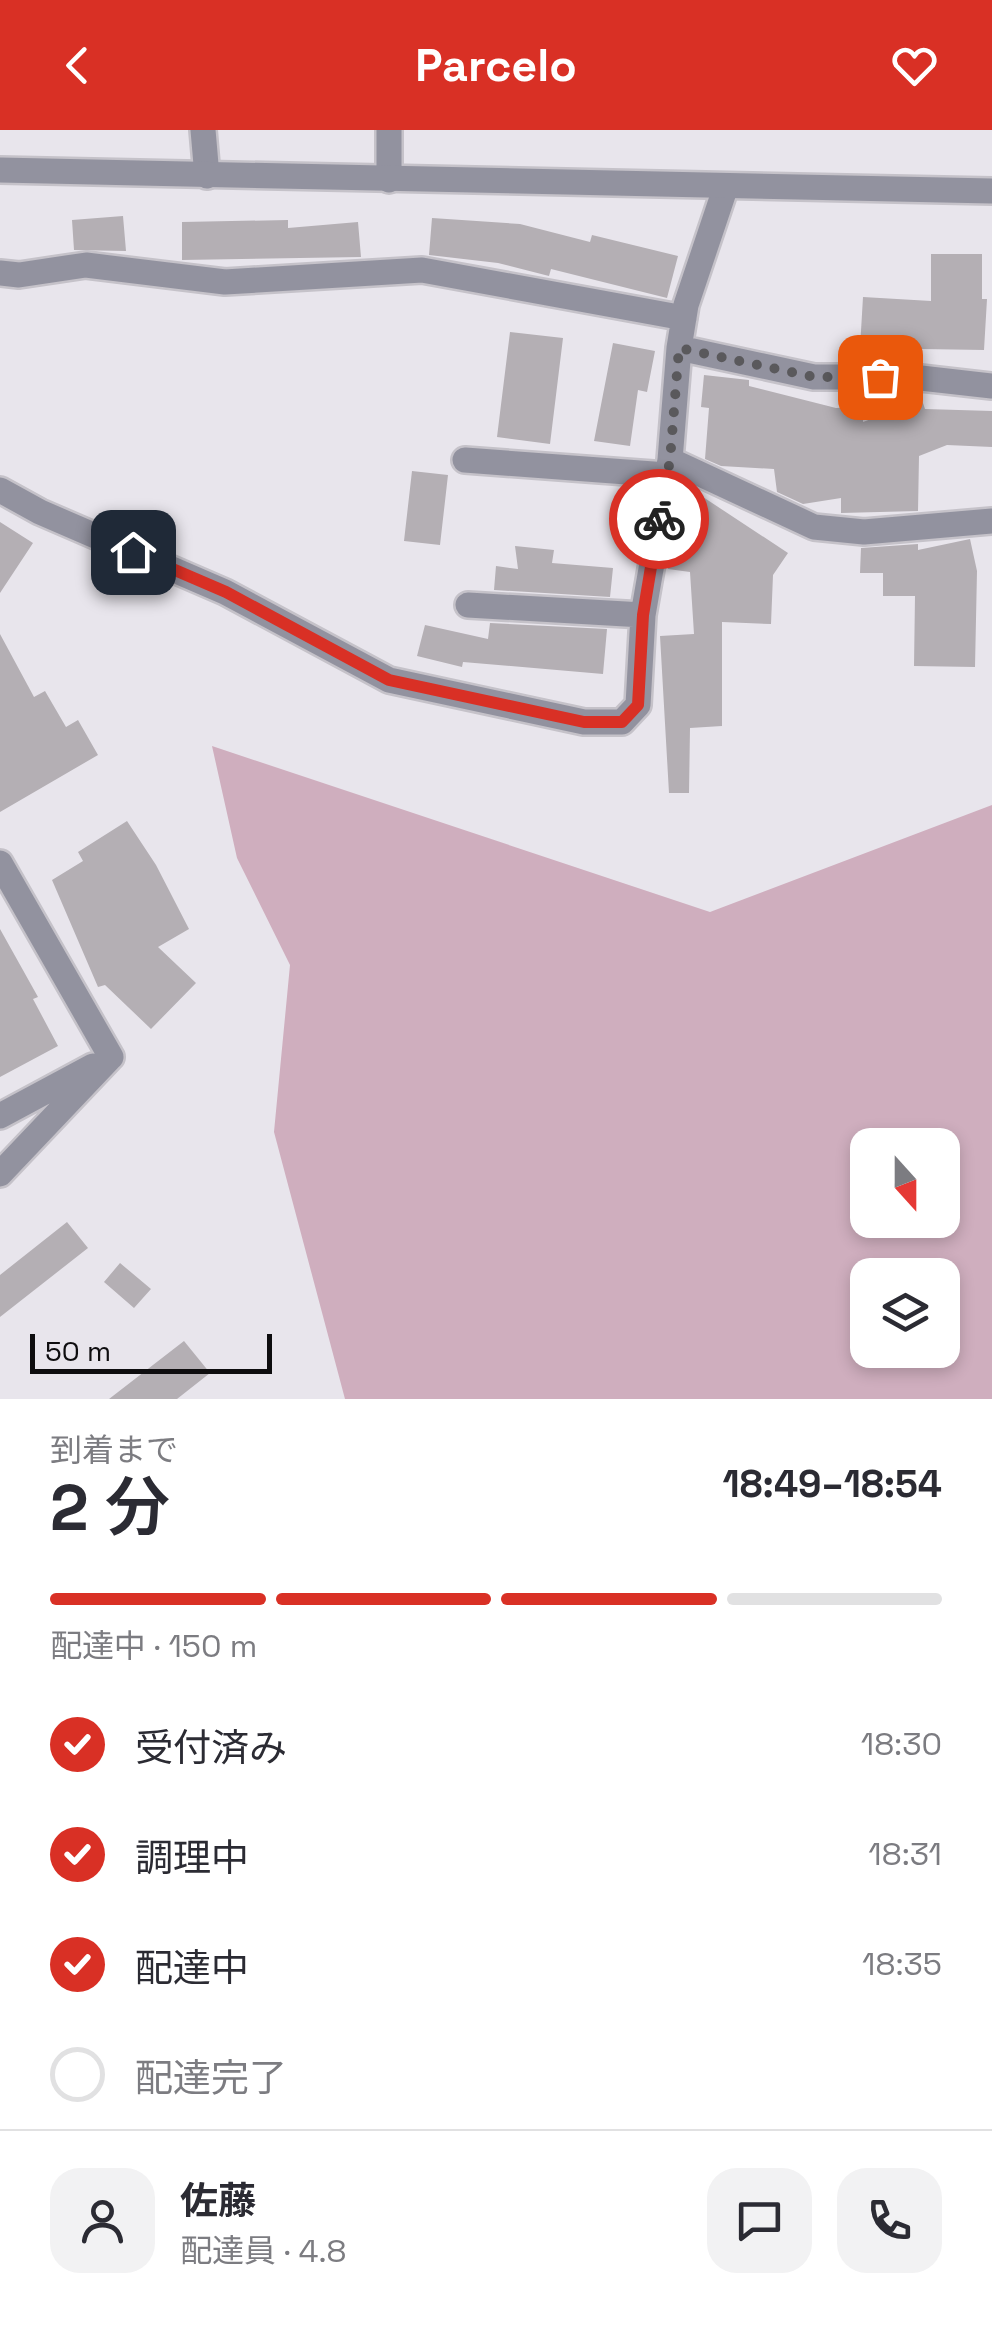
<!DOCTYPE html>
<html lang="ja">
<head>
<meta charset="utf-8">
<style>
	:root { --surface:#fff; --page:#f2f2f3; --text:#2b2b33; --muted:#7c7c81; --line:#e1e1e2; --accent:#d93025 }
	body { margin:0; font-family:"Space Grotesk","Noto Sans JP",sans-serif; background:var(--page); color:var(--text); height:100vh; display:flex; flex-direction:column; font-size:38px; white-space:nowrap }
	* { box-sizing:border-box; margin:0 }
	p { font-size:32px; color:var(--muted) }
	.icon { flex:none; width:55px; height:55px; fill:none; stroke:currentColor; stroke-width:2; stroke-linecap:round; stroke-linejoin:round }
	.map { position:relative; height:1269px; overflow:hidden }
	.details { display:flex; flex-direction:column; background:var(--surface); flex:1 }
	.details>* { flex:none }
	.needle { width:65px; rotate:159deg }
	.controls { position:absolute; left:850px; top:998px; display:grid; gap:20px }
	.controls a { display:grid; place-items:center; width:110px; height:110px; border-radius:20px; background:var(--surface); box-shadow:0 5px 15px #0003; font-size:50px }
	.scale { position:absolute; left:30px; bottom:25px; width:242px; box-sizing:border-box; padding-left:10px; border:5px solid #0e0d0f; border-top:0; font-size:28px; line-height:35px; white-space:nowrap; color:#0e0d0f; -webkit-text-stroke:8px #e8e5ec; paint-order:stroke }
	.pin { position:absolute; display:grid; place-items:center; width:85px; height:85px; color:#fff; margin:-42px; border-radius:20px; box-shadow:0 5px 15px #0006 }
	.courier { position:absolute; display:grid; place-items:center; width:100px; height:100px; margin:-50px; border:8px solid #d93025; border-radius:50%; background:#fff; color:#222; box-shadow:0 2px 12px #0007 }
	.summary em { font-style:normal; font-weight:600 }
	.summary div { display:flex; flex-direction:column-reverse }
	.summary { display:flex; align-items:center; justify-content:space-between; height:170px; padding:0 50px }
	h1 { font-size:65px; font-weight:600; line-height:75px }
	.bar { display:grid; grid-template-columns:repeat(4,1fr); gap:15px 10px; align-content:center; height:120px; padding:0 50px }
	.bar i { height:12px; border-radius:8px; background:var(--line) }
	.bar .on { background:var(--accent) }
	.bar p { grid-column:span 4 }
	.line { display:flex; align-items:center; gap:25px; padding:0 50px; border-top:2px solid var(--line) }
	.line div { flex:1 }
	.round { display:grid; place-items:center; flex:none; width:105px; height:105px; border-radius:30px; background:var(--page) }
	ol { padding:0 50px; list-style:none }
	li { display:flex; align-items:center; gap:30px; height:110px }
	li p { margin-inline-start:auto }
	li .icon { padding:10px; border-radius:50%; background:var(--accent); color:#fff; stroke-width:4 }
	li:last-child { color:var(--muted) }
	li i { width:55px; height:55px; border:5px solid var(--line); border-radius:50% }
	header { display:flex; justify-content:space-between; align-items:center; height:130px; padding:0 50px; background:var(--accent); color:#fff; font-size:45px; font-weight:600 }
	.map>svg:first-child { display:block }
	.forest { fill:#cfaebe; fill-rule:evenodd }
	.building { fill:#b4afb4 }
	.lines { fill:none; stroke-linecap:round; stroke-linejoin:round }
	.minor-casing { stroke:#c5c2c9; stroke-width:30 }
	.tertiary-casing { stroke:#c5c2c9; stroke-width:30 }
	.minor { stroke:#92929f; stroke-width:25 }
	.tertiary { stroke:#92929f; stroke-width:25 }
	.done { stroke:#5a595c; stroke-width:10; stroke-dasharray:0 18 }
	.route { stroke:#d93025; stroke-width:12 }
</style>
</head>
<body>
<header><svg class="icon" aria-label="back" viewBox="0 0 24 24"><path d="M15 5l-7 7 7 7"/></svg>Parcelo<svg class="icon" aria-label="heart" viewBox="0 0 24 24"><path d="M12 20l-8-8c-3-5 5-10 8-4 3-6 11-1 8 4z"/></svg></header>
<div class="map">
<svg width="992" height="1269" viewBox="0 0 992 1269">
	<rect width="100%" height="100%" fill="#e8e5ec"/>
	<path class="forest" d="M212 616 710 782 992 675V1269H345L274 1002 290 835 237 728ZM868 1015H942V1090H868ZM868 1145H942V1220H868Z"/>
	<path class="building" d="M123 86 126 121 74 120 72 90Z
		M432 88 520 94 590 112 592 105 678 126 667 168 551 139 549 146 498 133 429 125Z
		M288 90V98L358 92 361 127 182 130V92Z
		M931 124H982V169H987L984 220 860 218 863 167 931 171Z
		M510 202 563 208 550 314 497 307Z
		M613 213 655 221 647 262 638 260 630 316 594 311Z
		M704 245 749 250V256L836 278 863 277V292L922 270 925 279 992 281V317L947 315 919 326 918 381 841 383V368L803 374 777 362 774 339 721 336 705 329 709 278 701 277Z
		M412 341 448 345 440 415 404 411Z
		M703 367 788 423 773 445 771 494 722 492V596L690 598 689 663H669L660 506 694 504 690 442 668 439 672 414Z
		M0 392 33 413 0 463Z
		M970 409 977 441 975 537 914 536 915 466H883V443H860L861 418 918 414V420Z
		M515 416 554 420 552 433 613 438 610 467 494 460 496 436 518 439Z
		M490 493 607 499 603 544 463 532 462 537 417 526 425 495 488 509Z
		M0 504 34 567 45 561 66 597 78 590 98 625 0 682Z
		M127 691 156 735 189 799 158 817 196 853 151 899 105 855 98 857 52 750 83 731 78 722Z
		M0 799 38 867 33 869 58 916 0 947Z
		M67 1092 88 1118 0 1187V1145Z
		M120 1133 151 1159 134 1178 104 1152Z
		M184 1211 210 1243 177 1269H109Z"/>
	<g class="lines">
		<defs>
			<path id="minor" d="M203 0 207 46
				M389 0V50
				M0 143 19 145 86 135 225 152 422 140 684 188
				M679 218 814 247H912L992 256
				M465 330 667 345
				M670 330 814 397 864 402 992 391
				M0 360 40 382 225 462 389 550 584 592H622L638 575 643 485 670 330 679 218 686 175 726 56
				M468 475 643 485
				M0 733 111 927
				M0 986 93 936
				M0 1044 111 927"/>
			<path id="tertiary" d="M0 40 992 61"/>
		</defs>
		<use href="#minor" class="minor-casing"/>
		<use href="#tertiary" class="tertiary-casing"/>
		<use href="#minor" class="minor"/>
		<use href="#tertiary" class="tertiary"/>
	</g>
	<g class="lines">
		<path class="done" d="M659 389 670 330 679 218 814 247H880"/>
		<path class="route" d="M133 422 226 462 389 550 584 592H622L638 575 643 485 659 389"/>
	</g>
</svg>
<div class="controls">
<a><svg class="needle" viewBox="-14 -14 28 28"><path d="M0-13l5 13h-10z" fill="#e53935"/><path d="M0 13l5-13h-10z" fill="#7c7c81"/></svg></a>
<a><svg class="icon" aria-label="layers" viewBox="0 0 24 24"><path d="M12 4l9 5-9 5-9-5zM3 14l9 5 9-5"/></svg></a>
</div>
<div class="scale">50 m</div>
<div class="pin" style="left:880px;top:247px;background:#ea580c"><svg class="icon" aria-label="bag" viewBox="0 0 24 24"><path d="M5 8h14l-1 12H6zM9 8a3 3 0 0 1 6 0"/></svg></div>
<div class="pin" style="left:133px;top:422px;background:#1f2937"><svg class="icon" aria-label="home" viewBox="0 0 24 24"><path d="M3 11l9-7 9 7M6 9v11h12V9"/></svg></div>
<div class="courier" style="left:659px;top:389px"><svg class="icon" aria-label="bike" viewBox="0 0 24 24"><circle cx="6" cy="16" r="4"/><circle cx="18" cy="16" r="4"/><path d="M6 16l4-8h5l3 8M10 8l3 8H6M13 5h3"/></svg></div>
</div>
<section class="details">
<div class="summary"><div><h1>2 分</h1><p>到着まで</p></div><em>18:49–18:54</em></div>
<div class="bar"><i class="on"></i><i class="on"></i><i class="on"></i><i></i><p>配達中 · 150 m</p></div>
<ol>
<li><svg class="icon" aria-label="check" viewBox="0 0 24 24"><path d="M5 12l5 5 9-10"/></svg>受付済み<p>18:30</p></li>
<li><svg class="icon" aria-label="check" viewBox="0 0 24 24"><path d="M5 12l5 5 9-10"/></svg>調理中<p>18:31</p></li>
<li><svg class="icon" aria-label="check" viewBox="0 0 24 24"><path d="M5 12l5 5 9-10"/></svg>配達中<p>18:35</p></li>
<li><i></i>配達完了</li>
</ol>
<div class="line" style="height:180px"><a class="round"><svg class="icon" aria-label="person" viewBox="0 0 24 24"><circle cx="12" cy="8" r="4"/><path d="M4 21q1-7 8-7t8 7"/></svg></a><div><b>佐藤</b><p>配達員 · 4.8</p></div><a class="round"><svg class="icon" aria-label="chat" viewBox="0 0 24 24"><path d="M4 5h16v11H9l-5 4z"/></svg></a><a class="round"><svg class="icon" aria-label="phone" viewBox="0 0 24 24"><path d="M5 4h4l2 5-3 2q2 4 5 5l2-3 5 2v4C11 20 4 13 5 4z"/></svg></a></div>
</section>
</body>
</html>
